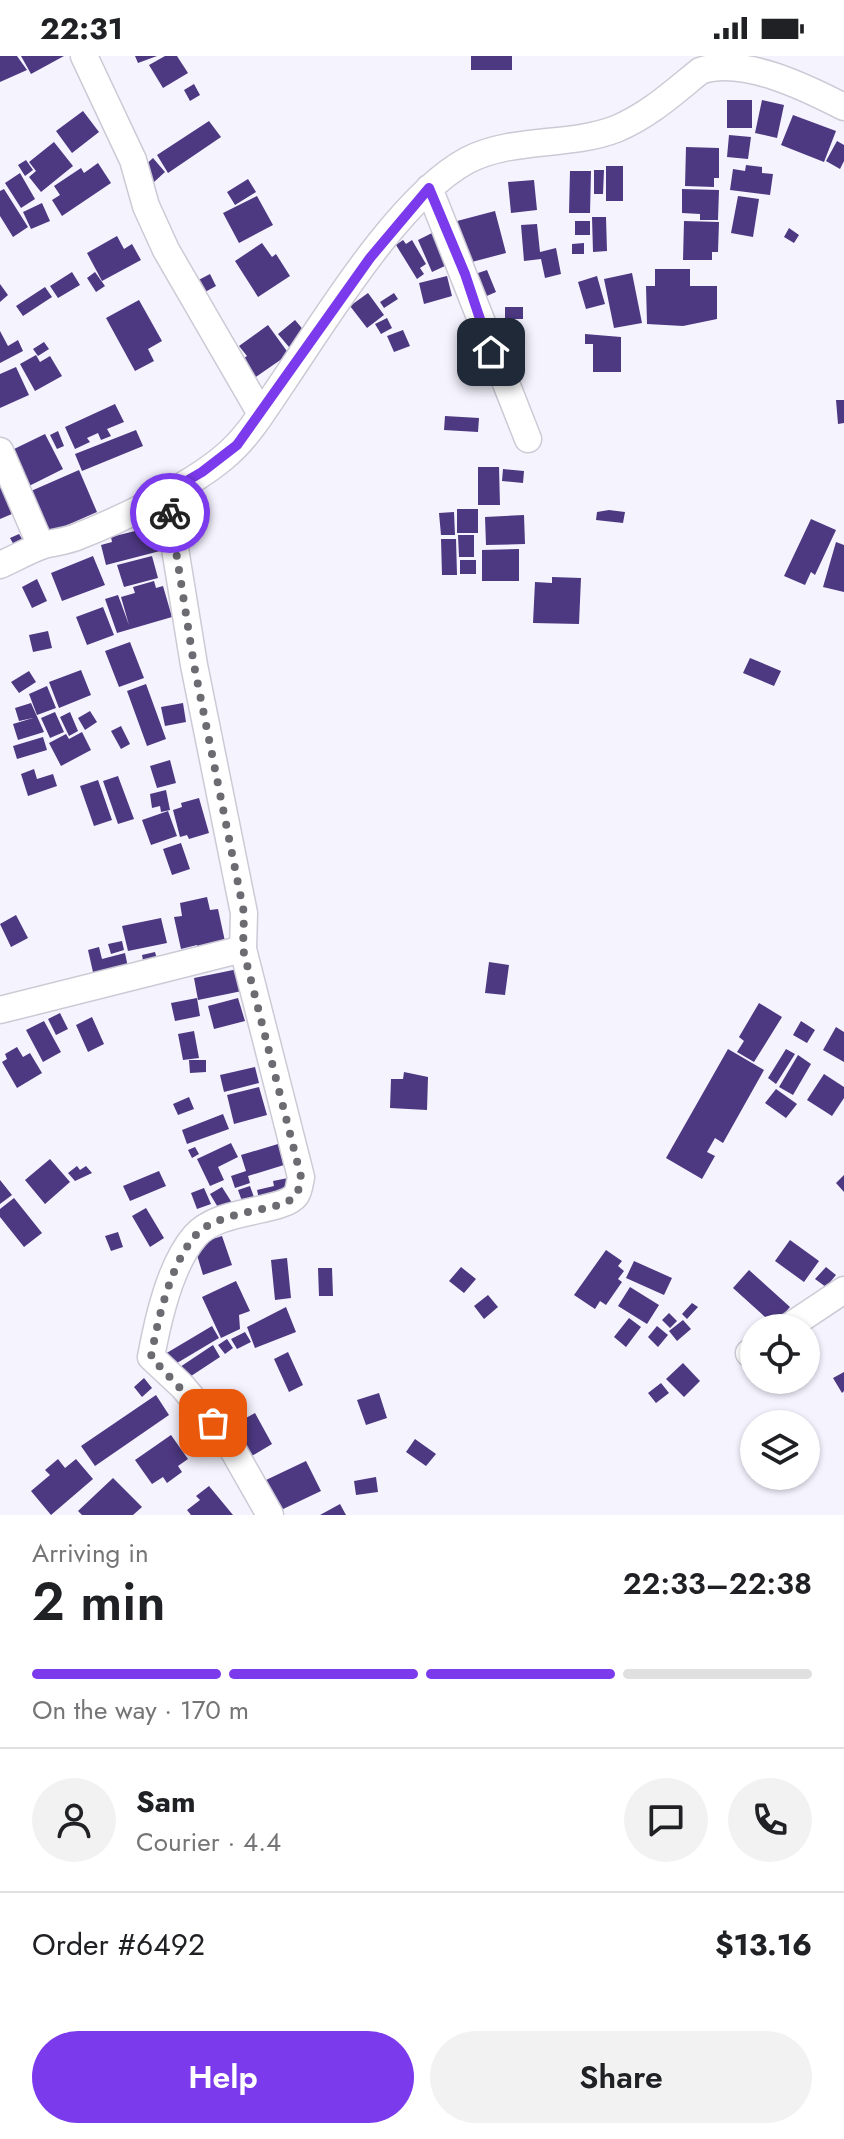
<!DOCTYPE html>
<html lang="en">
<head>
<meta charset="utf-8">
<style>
	:root { --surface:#fff; --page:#f2f2f2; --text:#202124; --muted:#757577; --line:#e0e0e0; --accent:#7c3aed }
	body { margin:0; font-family:Jost,sans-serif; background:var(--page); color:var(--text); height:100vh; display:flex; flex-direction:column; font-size:30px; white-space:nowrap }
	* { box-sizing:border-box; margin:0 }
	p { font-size:26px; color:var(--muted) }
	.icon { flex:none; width:44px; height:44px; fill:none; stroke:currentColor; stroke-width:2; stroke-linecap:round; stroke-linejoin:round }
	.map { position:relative; height:1459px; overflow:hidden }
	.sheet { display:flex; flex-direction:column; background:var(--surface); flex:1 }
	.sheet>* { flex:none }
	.fabs { position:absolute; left:740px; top:1258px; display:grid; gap:16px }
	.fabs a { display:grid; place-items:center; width:80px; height:80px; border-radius:50%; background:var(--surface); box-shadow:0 2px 6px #0004; font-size:40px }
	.pin { position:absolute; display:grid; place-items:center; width:68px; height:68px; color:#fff; margin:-34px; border-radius:16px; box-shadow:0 4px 12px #0006 }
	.courier { position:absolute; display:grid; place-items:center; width:80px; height:80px; margin:-40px; border:6px solid #7c3aed; border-radius:50%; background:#fff; color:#222; box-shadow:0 2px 10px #0007 }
	.headline em { font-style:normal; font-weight:600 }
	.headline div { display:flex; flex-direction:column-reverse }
	.headline { display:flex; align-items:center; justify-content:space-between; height:136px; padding:0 32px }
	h1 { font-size:52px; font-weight:600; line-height:60px }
	.bar { display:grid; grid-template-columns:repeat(4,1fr); gap:12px 8px; align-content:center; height:96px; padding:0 32px }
	.bar i { height:10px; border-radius:6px; background:var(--line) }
	.bar .active { background:var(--accent) }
	.bar p { grid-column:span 4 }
	.line { display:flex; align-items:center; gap:20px; padding:0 32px; border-top:2px solid var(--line) }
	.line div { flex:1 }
	.round { display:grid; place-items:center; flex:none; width:84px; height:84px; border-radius:42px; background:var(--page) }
	.cta { display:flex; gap:16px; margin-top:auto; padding:16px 32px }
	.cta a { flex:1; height:92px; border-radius:48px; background:var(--accent); color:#fff; font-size:32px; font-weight:600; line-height:92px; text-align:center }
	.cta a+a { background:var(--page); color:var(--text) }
	.status { display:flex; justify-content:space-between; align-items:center; height:56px; padding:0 40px; background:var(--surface); direction:ltr }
	.status svg { height:22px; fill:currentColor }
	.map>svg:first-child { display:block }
	.building { fill:#4d3882 }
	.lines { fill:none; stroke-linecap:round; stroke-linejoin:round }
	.minor-casing { stroke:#cccad5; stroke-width:29 }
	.minor { stroke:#fff; stroke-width:26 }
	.done { stroke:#6c6b72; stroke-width:8; stroke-dasharray:0 14.4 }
	.route { stroke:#7c3aed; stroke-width:10 }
</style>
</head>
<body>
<div class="status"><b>22:31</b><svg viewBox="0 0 49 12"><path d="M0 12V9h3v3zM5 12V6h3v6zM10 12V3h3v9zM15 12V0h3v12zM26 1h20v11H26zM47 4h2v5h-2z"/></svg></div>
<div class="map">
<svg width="844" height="1459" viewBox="0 0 844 1459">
	<rect width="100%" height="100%" fill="#f5f3fe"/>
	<path class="building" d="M0 0H17L27 14 0 26Z
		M21 0H64L31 18Z
		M135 0H157L138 7Z
		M165 0H177L188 17 163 32 149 9Z
		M471 0H512V14H471Z
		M194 28 200 39 190 45 184 34Z
		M727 44H752V72H727Z
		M762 44 784 49 777 82 755 77Z
		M83 55 99 76 72 97 56 75Z
		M793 59 836 75 824 106 781 89Z
		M209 65 221 81 168 117 157 99Z
		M729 79 751 81 748 103 727 101Z
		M837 85 844 89V105L840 113 826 105Z
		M54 86 73 110 41 136 29 121 36 115 29 106Z
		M686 91 719 92V122H714V131L685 130Z
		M153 102 165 116 154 126 142 112Z
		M26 104 33 114 25 120 18 109Z
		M98 107 111 127 62 160 52 144 60 139 54 130 81 112 84 117Z
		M746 109 762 111V117L773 118 770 139 730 134 733 113 745 115Z
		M606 110H623V145H606Z
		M594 114H604L603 138H594Z
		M570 115H591L590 157H569Z
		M20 117 35 143 21 152 5 127Z
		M248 123 256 136 235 149 227 136Z
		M534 124 537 154 511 157 508 126Z
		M4 133 28 171 13 181 0 160V135Z
		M682 133 719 134 718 164H700V158L682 157Z
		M257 140 273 169 239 187 223 157Z
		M738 140 759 143 753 181 731 177Z
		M42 147 50 165 31 173 23 156Z
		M495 155 506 197 468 207 457 165Z
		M592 161H606L607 195 593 196Z
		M575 165H590V179H575Z
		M684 165 719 166 718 196H712V204H683Z
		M537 168 540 196 556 192 561 218 545 222 541 203 524 205 521 169Z
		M789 172 799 179 794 187 784 181Z
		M432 177 447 209 432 216 418 184Z
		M117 180 124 193 132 188 141 204 102 225 87 197Z
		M403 184 406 188 412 184 426 208 420 212 424 218 417 223 396 189Z
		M262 187 272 201 276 198 290 220 258 241 235 205Z
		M584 187V198H572V188Z
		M655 213H690V230H717V263L683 270 647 268 646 230H655Z
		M487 214 496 236 482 242 472 219Z
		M72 216 80 229 58 242 50 230Z
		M95 216 105 230 96 236 87 222Z
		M632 217 642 267 614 272 604 223Z
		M210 218 216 230 196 241 189 229Z
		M447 220 452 240 424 248 419 227Z
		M597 220 605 248 586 253 578 226Z
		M0 228 8 239 0 246Z
		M45 231 52 241 23 260 16 250Z
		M368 237 384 259 367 272 350 250Z
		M394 237 398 243 384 252 380 246Z
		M139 244 162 285 148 293 154 305 135 315 106 262Z
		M505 251H523V263H505Z
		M387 262 392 272 381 278 375 268Z
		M295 264 306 277 289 291 278 278Z
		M268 269 289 298 250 325 237 307 247 300 239 290Z
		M403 274 410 290 394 296 387 280Z
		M0 275 8 290 18 284 23 295 0 307Z
		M585 278 621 281V316H593V288H585Z
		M44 286 49 293 38 300 33 293Z
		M36 299 40 306 50 300 62 320 35 335 20 308Z
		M16 311 29 339 0 352V318Z
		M836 344H844V367L838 368Z
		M115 348 124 366 107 373 111 380 101 384 98 377 87 382 90 386 75 393 65 371Z
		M445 360 479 362 478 376 444 374Z
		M136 374 143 390 82 415 75 398Z
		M58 375 64 390 57 393 50 379Z
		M45 378 63 413 29 430 12 394Z
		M0 408 19 455 0 463Z
		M478 411H499L500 449H478Z
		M503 413 524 415 523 427 502 425Z
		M79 414 97 456 49 477 31 435Z
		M457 453H478V477H457Z
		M609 454 625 456 623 467 596 464 597 456Z
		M454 456 455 479H441L439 457Z
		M524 459 525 488 486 489 485 461Z
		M811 463 836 474 815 519 811 516 805 529 784 520Z
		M143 473 145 481 155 479 160 495 106 509 101 489 112 486 111 481Z
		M19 478 24 486 15 491 10 482Z
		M458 479H474V501H459Z
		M441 483H456L457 519H442Z
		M836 486 844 489V536L823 531Z
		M519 493V525H482V494Z
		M93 500 105 529 62 545 51 517Z
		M152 500 158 522 124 531 117 509Z
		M460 504H476V518H460Z
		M552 521 581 522 579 568 533 567 535 526 552 527Z
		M37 523 47 545 32 552 22 531Z
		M154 525 156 532 163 530 172 561 117 577 105 543 118 539 129 569 121 541 135 537 133 531Z
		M103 551 114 579 87 589 76 561Z
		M48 575 52 592 33 596 29 579Z
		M130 586 144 622 119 631 105 595Z
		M750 602 781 615 774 630 743 617Z
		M81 614 91 639 59 652 49 626Z
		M29 615 36 626 19 637 11 626Z
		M146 628 166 683 147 690 127 635Z
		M47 630 56 652 37 659 29 638Z
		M31 647 44 676 18 684 13 668 33 662 19 665 15 652Z
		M183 647 186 666 165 670 161 651Z
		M90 655 97 666 85 674 78 662Z
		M55 656 64 676 50 682 41 662Z
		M70 656 78 675 69 680 60 661Z
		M121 670 130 688 121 693 111 675Z
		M82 676 91 694 61 710 49 687 66 678 69 683Z
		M43 681 47 694 17 703 13 690Z
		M170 704 176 727 157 732 150 710Z
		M34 713 37 723 53 718 57 730 28 740 21 718Z
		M118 720 134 763 118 768 103 725Z
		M98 724 112 764 94 770 80 730Z
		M166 734 170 754 161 756 160 750 152 752 150 738Z
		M199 742 209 777 189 783 187 779 180 781 173 754 182 751 181 747Z
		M168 755 177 780 151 789 142 764Z
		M181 787 190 813 172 819 163 793Z
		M207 841 210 854 218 853 226 890 198 895 197 889 181 893 174 861 182 860 180 847Z
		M16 859 28 882 11 891 0 868Z
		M161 862 167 887 128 895 122 870Z
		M122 885 124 894 111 898 108 888Z
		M99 891 102 903 125 897 129 916 95 925 88 894Z
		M155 896 158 907 144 910 142 899Z
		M489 906 509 909 505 939 485 937Z
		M238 913 242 935 198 944 194 922Z
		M197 942 200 960 175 965 171 947Z
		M238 942 245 965 214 973 208 950Z
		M759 947 782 961 754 1006 737 996 744 985 739 981Z
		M60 957 68 973 56 979 48 963Z
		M92 961 104 988 88 996 76 969Z
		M44 965 61 996 43 1006 26 974Z
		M801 965 815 974 807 987 793 979Z
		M836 971 844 976V1006L823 994Z
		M194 975 199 1002 183 1004 178 978Z
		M17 991 23 1001 30 997 42 1017 17 1032 2 1006 7 1003 5 998Z
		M728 993 764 1014 723 1087 715 1082 707 1096 715 1100 702 1123 666 1102Z
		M786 993 795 998 776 1028 768 1022Z
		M798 999 811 1008 793 1039 779 1031Z
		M189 1004H206V1016L190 1017Z
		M255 1011 259 1027 224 1036 220 1019Z
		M404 1016 428 1021 427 1054 390 1052 391 1023H403Z
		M824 1018 844 1031V1042L832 1060 807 1044Z
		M259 1031 267 1059 234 1068 227 1039Z
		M776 1033 797 1048 786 1062 765 1047Z
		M189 1041 194 1053 178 1059 173 1048Z
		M223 1058 229 1073 187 1088 182 1074Z
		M231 1087 238 1101 218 1111 224 1124 210 1130 197 1103Z
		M278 1088 284 1109 248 1120 250 1127 235 1132 231 1120 246 1115 241 1099Z
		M195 1091 199 1098 192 1102 188 1094Z
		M50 1103 70 1126 45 1148 25 1124Z
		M77 1110 80 1114 86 1110 92 1117 75 1125 68 1117Z
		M159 1115 166 1130 130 1145 123 1130Z
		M844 1119V1136L836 1127Z
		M288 1122 293 1140 260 1147 257 1134 274 1130 273 1125Z
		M0 1124 12 1139 0 1148Z
		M250 1130 255 1144 243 1148 238 1134Z
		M222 1131 234 1150 222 1158 210 1138Z
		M204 1132 211 1148 197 1153 191 1137Z
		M14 1142 42 1177 24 1191 0 1161V1153Z
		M146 1152 164 1182 150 1191 132 1160Z
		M118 1176 123 1191 111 1195 105 1180Z
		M222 1180 232 1209 203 1219 194 1189Z
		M790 1184 819 1205 804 1226 775 1205Z
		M606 1194 622 1205 618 1210 624 1215 618 1223 622 1226 606 1249 600 1245 595 1253 574 1239Z
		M287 1202 291 1242 275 1244 271 1204Z
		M634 1205 672 1222 664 1239 626 1222Z
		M461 1211 476 1223 464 1237 449 1225Z
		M826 1211 836 1219 826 1231 815 1223Z
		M318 1212H332L333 1240H319Z
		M749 1214 790 1251 774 1269 733 1232Z
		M236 1225 250 1255 239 1259 240 1273 221 1282 202 1241Z
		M630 1231 659 1249 647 1268 618 1250Z
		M488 1239 498 1251 484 1263 474 1250Z
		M692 1247 698 1251 687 1263 682 1258Z
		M286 1251 296 1276 255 1292 247 1271Z
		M669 1257 677 1265 670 1272 662 1264Z
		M629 1262 641 1271 626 1291 614 1281Z
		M683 1264 691 1273 677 1285 669 1275Z
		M212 1270 219 1282 172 1310 165 1298Z
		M657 1270 668 1279 658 1291 648 1281Z
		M245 1276 251 1286 237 1293 231 1283Z
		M227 1283 233 1292 225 1298 218 1289Z
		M213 1289 220 1301 185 1324 177 1313Z
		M288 1296 303 1329 289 1336 274 1303Z
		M683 1307 700 1325 684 1341 666 1323Z
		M844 1316V1335L842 1337 833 1322Z
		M144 1322 152 1332 142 1341 134 1331Z
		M661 1327 669 1337 656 1347 648 1337Z
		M379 1337 387 1362 366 1369 357 1344Z
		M156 1339 169 1359 95 1410 81 1390Z
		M255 1357 272 1388 250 1401 233 1369Z
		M171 1379 188 1403 178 1410 182 1416 167 1427 163 1421 152 1428 135 1404Z
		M415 1383 436 1398 426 1410 406 1396Z
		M58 1403 65 1412 76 1403 93 1423 51 1459 31 1435 50 1419 45 1414Z
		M306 1405 321 1435 281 1454 266 1424Z
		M376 1421 378 1436 356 1439 354 1425Z
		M113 1422 142 1451 133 1459H82L78 1455Z
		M209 1430 233 1459H191L187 1454 200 1444 196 1440Z
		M340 1448 346 1459H320Z"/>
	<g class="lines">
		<defs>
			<path id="minor" d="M84 0 133 104 146 150 166 194 261 358
				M429 132 528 383
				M0 395 41 490
				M166 437 194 609 244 857 243 893 301 1121C300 1126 299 1135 296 1139 283 1157 219 1152 195 1180 170 1209 158 1263 151 1301L183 1331 228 1385 270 1459
				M0 509C14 503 29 494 44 489 56 486 68 485 79 480 120 464 190 430 223 402 248 382 265 352 283 326 327 261 400 140 468 104 513 81 569 91 616 73 649 59 673 37 700 15 742 0 805 31 844 51
				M0 954 243 893
				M787 1272 844 1234
				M749 1297 754 1294"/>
		</defs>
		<use href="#minor" class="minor-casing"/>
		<use href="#minor" class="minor"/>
	</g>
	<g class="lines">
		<path class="done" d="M170 457 194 609 244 857 243 893 301 1121C300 1126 299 1135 296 1139 283 1157 219 1152 195 1180 170 1209 158 1263 151 1301L213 1367"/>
		<path class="route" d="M170 457 166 437 202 416 237 389 370 202 429 132 465 218 491 296"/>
	</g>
</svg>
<div class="fabs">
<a><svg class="icon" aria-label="locate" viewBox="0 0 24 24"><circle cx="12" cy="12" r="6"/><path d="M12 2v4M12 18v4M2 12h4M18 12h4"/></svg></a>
<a><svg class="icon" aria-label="layers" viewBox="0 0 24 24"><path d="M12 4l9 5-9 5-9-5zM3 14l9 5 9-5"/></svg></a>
</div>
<div class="pin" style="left:213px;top:1367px;background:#ea580c"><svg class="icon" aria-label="bag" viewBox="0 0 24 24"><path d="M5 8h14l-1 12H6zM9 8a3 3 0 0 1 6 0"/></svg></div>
<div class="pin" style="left:491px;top:296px;background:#1f2937"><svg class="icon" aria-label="home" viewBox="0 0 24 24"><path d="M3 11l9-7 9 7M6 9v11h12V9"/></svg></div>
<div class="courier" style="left:170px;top:457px"><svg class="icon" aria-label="bike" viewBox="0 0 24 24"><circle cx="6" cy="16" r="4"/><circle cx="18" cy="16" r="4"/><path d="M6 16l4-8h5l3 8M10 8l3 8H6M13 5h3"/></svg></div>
</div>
<section class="sheet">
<div class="headline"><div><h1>2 min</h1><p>Arriving in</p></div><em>22:33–22:38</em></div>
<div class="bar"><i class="active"></i><i class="active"></i><i class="active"></i><i></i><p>On the way · 170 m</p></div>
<div class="line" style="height:144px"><a class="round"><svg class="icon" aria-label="person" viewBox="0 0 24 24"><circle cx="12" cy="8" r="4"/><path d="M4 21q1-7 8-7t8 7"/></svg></a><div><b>Sam</b><p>Courier · 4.4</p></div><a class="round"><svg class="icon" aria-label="chat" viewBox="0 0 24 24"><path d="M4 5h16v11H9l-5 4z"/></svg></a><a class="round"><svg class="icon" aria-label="phone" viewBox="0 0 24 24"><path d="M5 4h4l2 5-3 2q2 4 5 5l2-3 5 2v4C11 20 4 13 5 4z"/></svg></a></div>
<div class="line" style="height:104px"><div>Order #6492</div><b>$13.16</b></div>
<div class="cta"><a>Help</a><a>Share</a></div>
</section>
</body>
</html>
